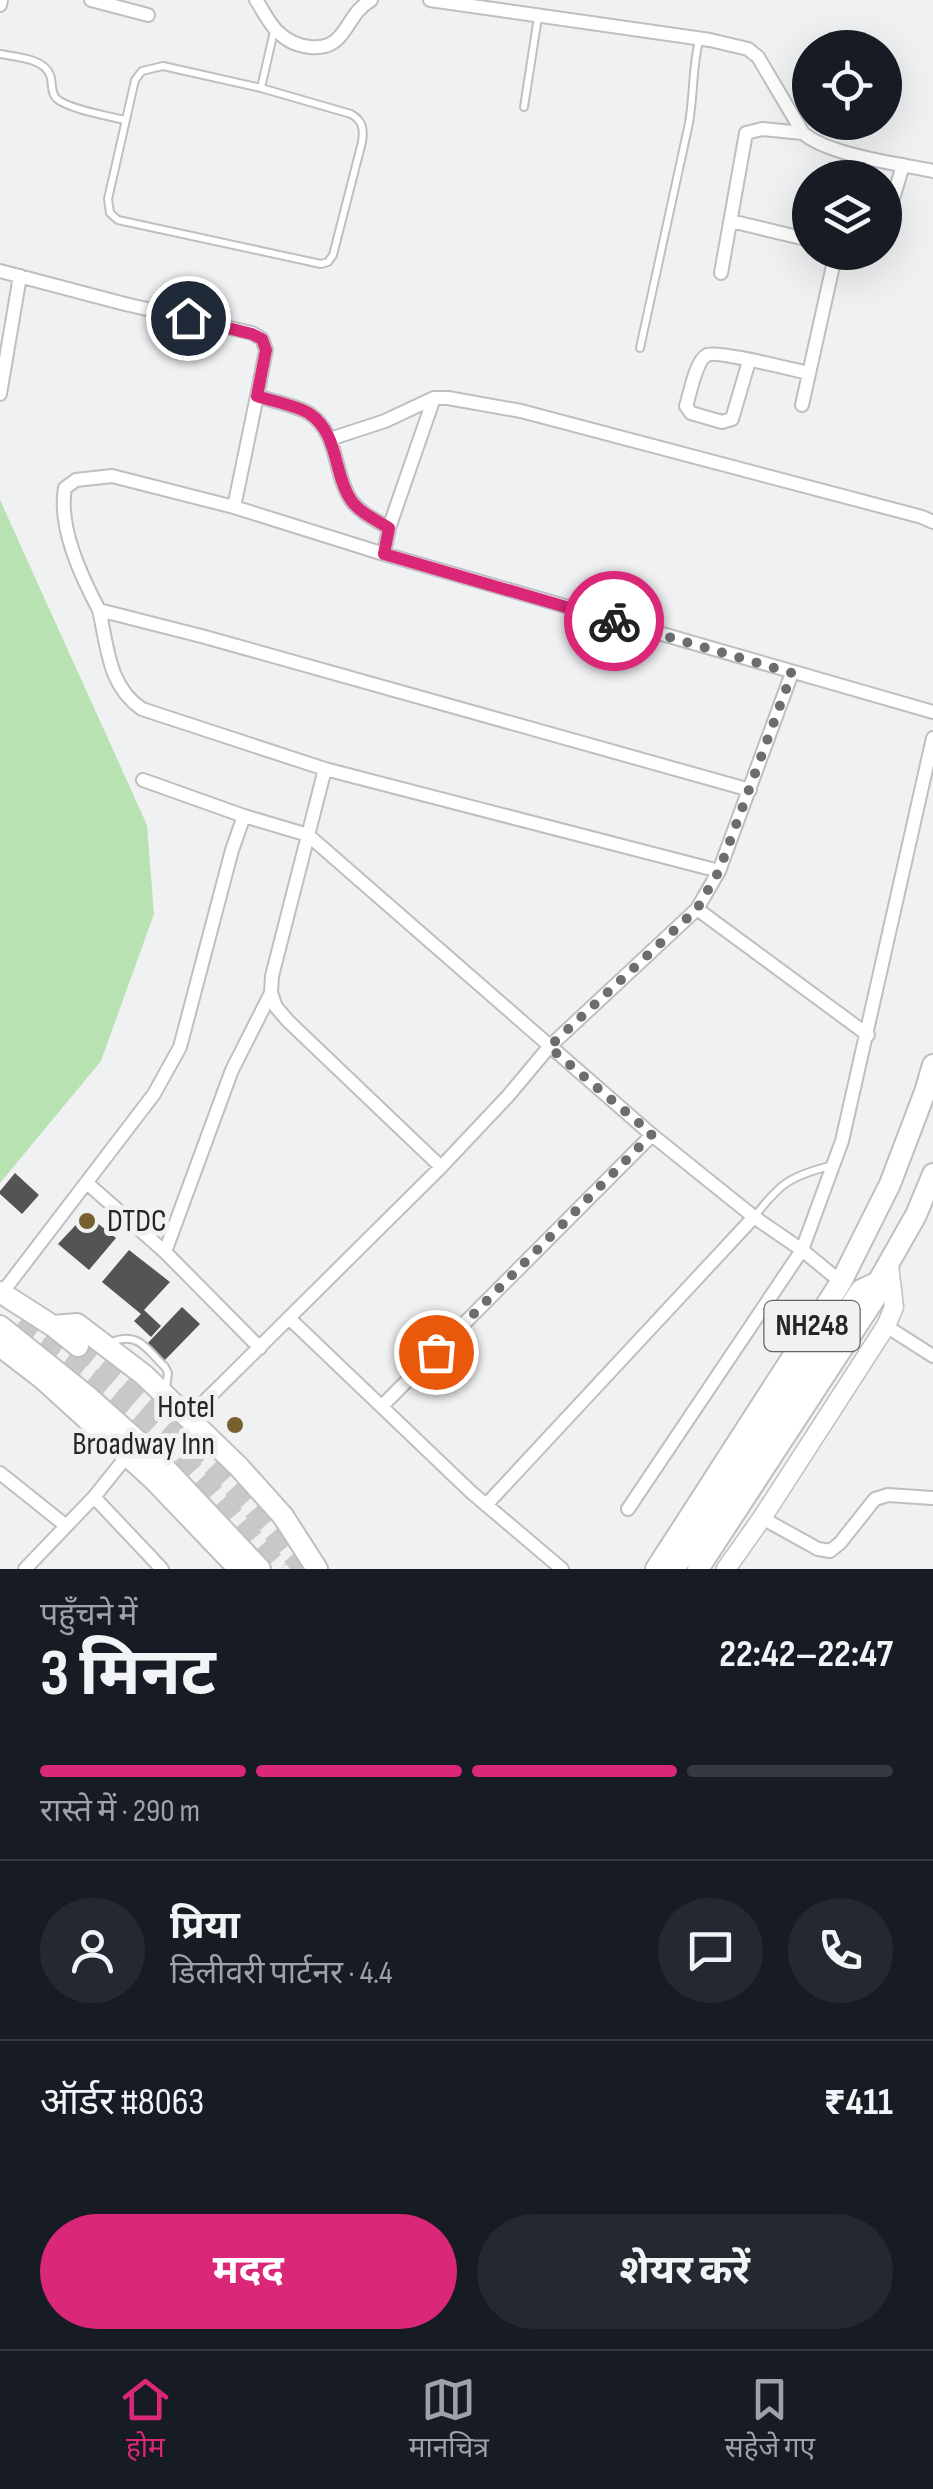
<!DOCTYPE html>
<html lang="hi">
<head>
<meta charset="utf-8">
<style>
	:root { --surface:#171b24; --page:#242831; --text:#f1f3f6; --muted:#9ea1a6; --line:#363941; --accent:#db2777 }
	body { margin:0; font-family:"Sofia Sans Condensed","Noto Sans Devanagari",sans-serif; background:var(--page); color:var(--text); height:100vh; display:flex; flex-direction:column; font-size:38px; white-space:nowrap }
	* { box-sizing:border-box; margin:0 }
	p { font-size:32px; color:var(--muted) }
	.icon { flex:none; width:55px; height:55px; fill:none; stroke:currentColor; stroke-width:2; stroke-linecap:round; stroke-linejoin:round }
	.map { position:relative; height:1569px; overflow:hidden }
	.panel { display:flex; flex-direction:column; background:var(--surface); flex:1 }
	.panel>* { flex:none }
	.fabs { position:absolute; left:792px; top:30px; display:grid; gap:20px }
	.fabs a { display:grid; place-items:center; width:110px; height:110px; border-radius:50%; background:var(--surface); box-shadow:0 10px 40px #0002; font-size:50px }
	.pin { position:absolute; display:grid; place-items:center; width:85px; height:85px; color:#fff; margin:-42px; border:5px solid #fff; border-radius:50%; box-shadow:0 2px 10px #0007 }
	.courier { position:absolute; display:grid; place-items:center; width:100px; height:100px; margin:-50px; border:8px solid #db2777; border-radius:50%; background:#fff; color:#222; box-shadow:0 2px 12px #0007 }
	.summary em { font-style:normal; font-weight:700 }
	.summary div { display:flex; flex-direction:column-reverse }
	.summary { display:flex; align-items:center; justify-content:space-between; height:170px; padding:0 40px }
	h1 { font-size:65px; font-weight:700; line-height:75px }
	.bar { display:grid; grid-template-columns:repeat(4,1fr); gap:15px 10px; align-content:center; height:120px; padding:0 40px }
	.bar i { height:12px; border-radius:8px; background:var(--line) }
	.bar .selected { background:var(--accent) }
	.bar p { grid-column:span 4 }
	.line { display:flex; align-items:center; gap:25px; padding:0 40px; border-top:2px solid var(--line) }
	.line div { flex:1 }
	.round { display:grid; place-items:center; flex:none; width:105px; height:105px; border-radius:52px; background:var(--page) }
	.button { display:flex; gap:20px; margin-top:auto; padding:20px 40px }
	.button a { flex:1; height:115px; border-radius:60px; background:var(--accent); color:#fff; font-size:40px; font-weight:700; line-height:115px; text-align:center }
	.button a+a { background:var(--page); color:var(--text) }
	.tab-bar { display:flex; justify-content:space-around; align-items:center; height:140px; border-top:2px solid var(--line); background:var(--surface); font-size:28px; color:var(--muted) }
	.tab-bar a { display:grid; justify-items:center; gap:5px }
	.tab-bar .selected { color:var(--accent) }
	.map>svg:first-child { display:block }
	.green { fill:#b9e2b2 }
	.building { fill:#545355 }
	.lines { fill:none; stroke-linecap:round; stroke-linejoin:round }
	.trunk-tunnel { stroke:#c7c8ca; stroke-width:20; stroke-dasharray:20 10; stroke-linecap:butt }
	.service-casing { stroke:#bebfc1; stroke-width:10 }
	.minor-casing { stroke:#bebfc1; stroke-width:16 }
	.secondary-casing { stroke:#bebfc1; stroke-width:21 }
	.trunk-casing { stroke:#bebfc1; stroke-width:24 }
	.service { stroke:#fff; stroke-width:6 }
	.minor { stroke:#fff; stroke-width:12 }
	.secondary { stroke:#fff; stroke-width:18 }
	.trunk { stroke:#fff; stroke-width:20 }
	.done { stroke:#6c6d6e; stroke-width:10; stroke-dasharray:0 18 }
	.route { stroke:#db2777; stroke-width:12 }
	.poi-dot { fill:#766030; stroke:#f0f1f3; stroke-width:4 }
	.labels { text-anchor:middle; dominant-baseline:central; stroke-width:10; stroke-linejoin:round; paint-order:stroke }
	.shield { fill:#f0f1f3; stroke:#626364; stroke-width:2.5 }
	.shield-label { font-size:30px; font-weight:bold; fill:#252627 }
	.poi-label { font-size:32px; fill:#252627; stroke:#f0f1f3; text-anchor:start }
</style>
</head>
<body>
<div class="map">
<svg width="933" height="1569" viewBox="0 0 933 1569">
	<rect width="100%" height="100%" fill="#f0f1f3"/>
	<path class="green" d="M0 500 147 825 154 914 101 1061 0 1183Z"/>
	<path class="building" d="M15 1173 39 1195 22 1214 0 1194V1191Z
		M86 1214 116 1238 89 1270 58 1244Z
		M129 1250 170 1282 144 1310 161 1326 151 1337 134 1321 141 1314 102 1282Z
		M182 1307 200 1324 164 1361 146 1345Z"/>
	<g class="lines">
		<path class="trunk-tunnel" d="M18 1324C64 1358 112 1391 154 1430 199 1472 239 1522 280 1569
			M78 1346C162 1411 236 1486 303 1569"/>
		<defs>
			<path id="service" d="M0 54C15 57 44 58 50 75 53 82 50 91 56 98 67 109 109 116 125 120
				M163 66 261 88 351 114C363 121 364 129 362 142L333 255 328 262 321 264 118 220 110 213 108 199 135 80 142 71Z
				M261 88 274 31
				M524 107 538 17
				M640 348 689 123C694 94 692 70 699 40
				M755 1216C781 1182 791 1176 833 1165
				M112 1342C139 1331 147 1350 165 1367L168 1373 166 1388"/>
			<path id="minor" d="M91 0 148 15
				M256 0C263 10 269 24 278 32 294 48 326 55 341 35 353 20 354 11 371 0
				M430 0 710 40 748 49 758 57 803 133C828 155 899 164 933 171
				M0 5 1 0
				M731 221 810 240
				M885 226 903 165
				M0 271 125 304 252 333 262 339 266 350 257 396C272 401 299 406 310 414 339 434 333 473 351 500 360 513 376 520 389 528
				M721 273 746 133 762 129 803 133
				M749 361 732 419 722 422 691 413 686 406C690 394 696 360 707 355 716 350 794 370 809 373
				M0 394 20 276
				M802 405 836 252
				M330 439 385 421 434 398H448L521 411 922 517 933 522
				M234 507 257 396
				M384 554 389 528 434 398
				M99 610C108 648 108 686 142 709L325 769 719 871
				M325 769 272 976 271 993 276 1007 288 1021 441 1167
				M143 780 244 816
				M750 790 205 637 99 610C81 576 58 527 65 488L76 480 112 476 234 507 384 554 933 712
				M697 909 868 1035
				M87 1183 165 1252 260 1348
				M165 1252 232 1070 271 993
				M2 1293 154 1094 180 1047 232 850 244 816 308 835 652 1135 754 1217 802 1250 841 1282
				M290 1319 471 1492 562 1569
				M886 1326 933 1356
				M382 1406 652 1135
				M189 1417 441 1167 508 1096 549 1047 697 909 719 871 792 673
				M0 1473 65 1525
				M94 1497 162 1569
				M486 1505 754 1217
				M628 1509 802 1250 842 1141 933 738
				M762 1518 818 1549 830 1551 840 1543 875 1499 888 1495 933 1498
				M25 1569 94 1497 127 1456"/>
			<path id="secondary" d="M726 1569 762 1518 886 1326 894 1307 889 1265"/>
			<path id="trunk" d="M0 1292 53 1326 78 1346
				M0 1326 86 1395 150 1452 260 1569
				M53 1326 77 1324 144 1375 238 1466 283 1516 317 1569
				M0 1346 43 1379 153 1479 239 1569
				M656 1569 841 1282 890 1184 925 1092 933 1065
				M674 1569 861 1290 878 1282
				M698 1569 875 1298 878 1282 916 1215 933 1174"/>
		</defs>
		<use href="#service" class="service-casing"/>
		<use href="#minor" class="minor-casing"/>
		<use href="#secondary" class="secondary-casing"/>
		<use href="#trunk" class="trunk-casing"/>
		<use href="#service" class="service"/>
		<use href="#minor" class="minor"/>
		<use href="#secondary" class="secondary"/>
		<use href="#trunk" class="trunk"/>
	</g>
	<g class="lines">
		<path class="done" d="M436 1352 652 1134 549 1047 697 909 719 871 792 673 614 621"/>
		<path class="route" d="M188 318 252 334 262 339 266 350 257 396C272 401 299 406 310 414 339 434 333 473 351 500 360 513 376 520 389 528L384 554 614 621"/>
	</g>
	<g class="poi-dot">
		<circle cx="87" cy="1221" r="10"/>
		<circle cx="235" cy="1425" r="10"/>
	</g>
	<g class="labels">
		<rect class="shield" x="764.5" y="1301" width="95" height="50" rx="8"/>
		<g class="shield-label">
			<text x="812" y="1326">NH248</text>
		</g>
		<g class="poi-label">
			<text x="107" y="1221">DTDC</text>
			<text x="215" y="1407" text-anchor="end">Hotel<tspan x="215" dy="37">Broadway Inn</tspan></text>
		</g>
	</g>
</svg>
<div class="fabs">
<a><svg class="icon" aria-label="locate" viewBox="0 0 24 24"><circle cx="12" cy="12" r="6"/><path d="M12 2v4M12 18v4M2 12h4M18 12h4"/></svg></a>
<a><svg class="icon" aria-label="layers" viewBox="0 0 24 24"><path d="M12 4l9 5-9 5-9-5zM3 14l9 5 9-5"/></svg></a>
</div>
<div class="pin" style="left:436px;top:1352px;background:#ea580c"><svg class="icon" aria-label="bag" viewBox="0 0 24 24"><path d="M5 8h14l-1 12H6zM9 8a3 3 0 0 1 6 0"/></svg></div>
<div class="pin" style="left:188px;top:318px;background:#1f2937"><svg class="icon" aria-label="home" viewBox="0 0 24 24"><path d="M3 11l9-7 9 7M6 9v11h12V9"/></svg></div>
<div class="courier" style="left:614px;top:621px"><svg class="icon" aria-label="bike" viewBox="0 0 24 24"><circle cx="6" cy="16" r="4"/><circle cx="18" cy="16" r="4"/><path d="M6 16l4-8h5l3 8M10 8l3 8H6M13 5h3"/></svg></div>
</div>
<section class="panel">
<div class="summary"><div><h1>3 मिनट</h1><p>पहुँचने में</p></div><em>22:42–22:47</em></div>
<div class="bar"><i class="selected"></i><i class="selected"></i><i class="selected"></i><i></i><p>रास्ते में · 290 m</p></div>
<div class="line" style="height:180px"><a class="round"><svg class="icon" aria-label="person" viewBox="0 0 24 24"><circle cx="12" cy="8" r="4"/><path d="M4 21q1-7 8-7t8 7"/></svg></a><div><b>प्रिया</b><p>डिलीवरी पार्टनर · 4.4</p></div><a class="round"><svg class="icon" aria-label="chat" viewBox="0 0 24 24"><path d="M4 5h16v11H9l-5 4z"/></svg></a><a class="round"><svg class="icon" aria-label="phone" viewBox="0 0 24 24"><path d="M5 4h4l2 5-3 2q2 4 5 5l2-3 5 2v4C11 20 4 13 5 4z"/></svg></a></div>
<div class="line" style="height:130px"><div>ऑर्डर #8063</div><b>₹411</b></div>
<div class="button"><a>मदद</a><a>शेयर करें</a></div>
</section>
<nav class="tab-bar">
<a class="selected"><svg class="icon" aria-label="home" viewBox="0 0 24 24"><path d="M3 11l9-7 9 7M6 9v11h12V9"/></svg>होम</a>
<a><svg class="icon" aria-label="map" viewBox="0 0 24 24"><path d="M3 6l6-2 6 2 6-2v14l-6 2-6-2-6 2zM9 4v14M15 6v14"/></svg>मानचित्र</a>
<a><svg class="icon" aria-label="saved" viewBox="0 0 24 24"><path d="M7 4h10v16l-5-4-5 4z"/></svg>सहेजे गए</a>
</nav>
</body>
</html>
